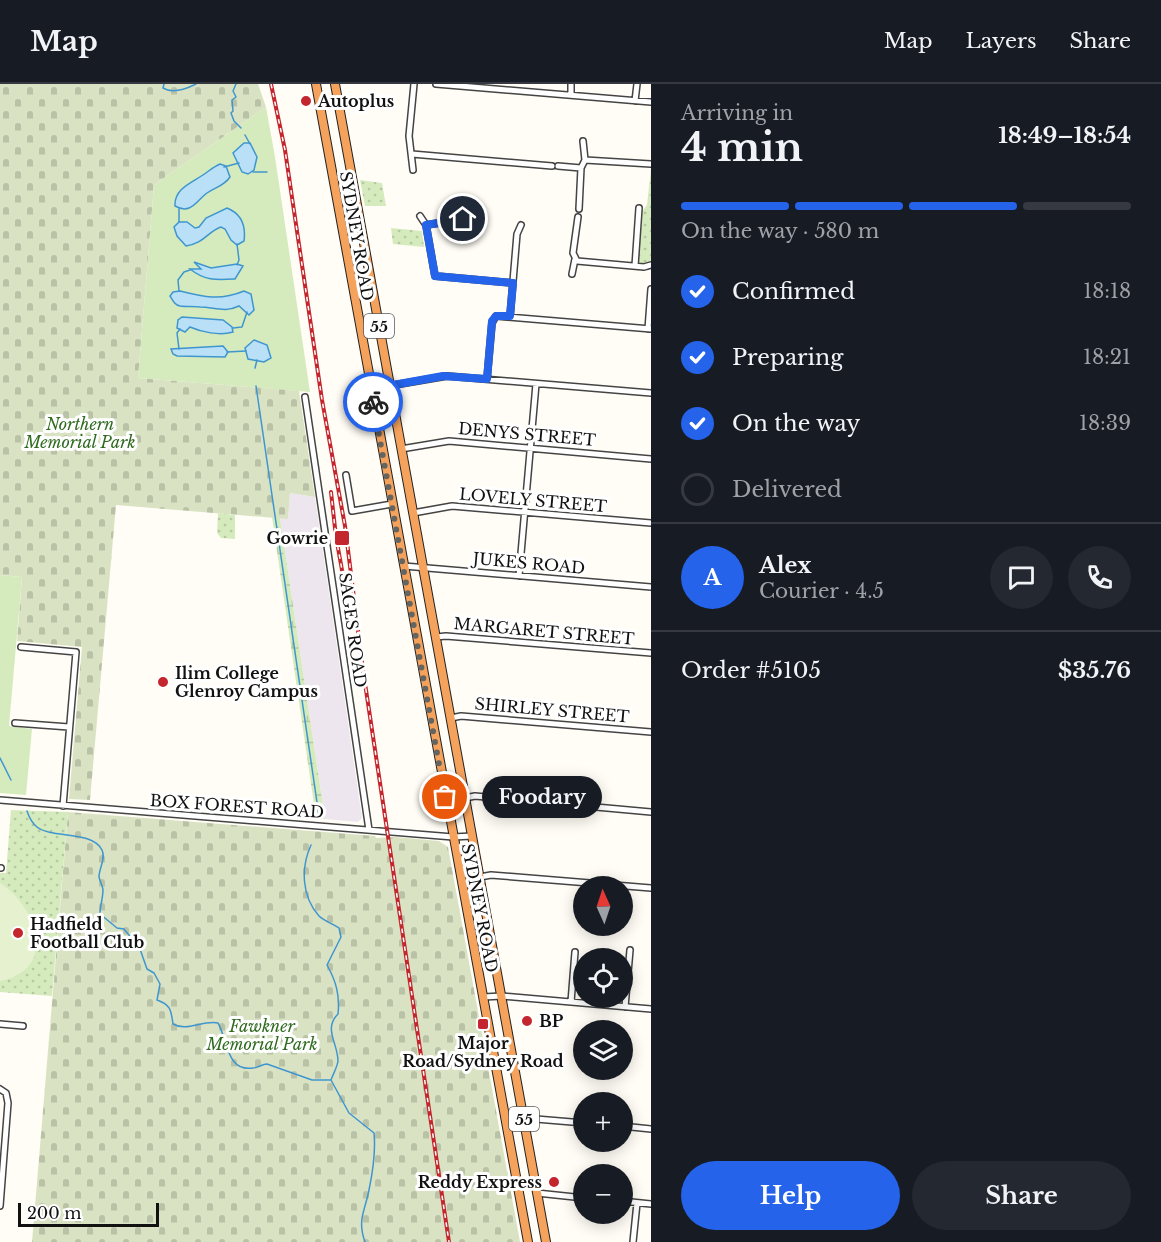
<!DOCTYPE html>
<html lang="en">
<head>
<meta charset="utf-8">
<style>
	:root { --surface:#171b24; --page:#242831; --text:#f1f3f6; --muted:#9ea1a6; --line:#363941; --accent:#2563eb }
	body { margin:0; font-family:"Libre Baskerville",serif; background:var(--page); color:var(--text); height:100vh; display:flex; flex-direction:column; font-size:22px; white-space:nowrap }
	* { box-sizing:border-box; margin:0 }
	p { font-size:20px; color:var(--muted) }
	.icon { flex:none; width:33px; height:33px; fill:none; stroke:currentColor; stroke-width:2; stroke-linecap:round; stroke-linejoin:round }
	.map { position:relative; flex:1; overflow:hidden }
	.sheet { display:flex; flex-direction:column; background:var(--surface); width:510px }
	.sheet>* { flex:none }
	.needle { width:39px; rotate:357deg }
	.buttons { position:absolute; left:573px; top:792px; display:grid; gap:12px }
	.buttons a { display:grid; place-items:center; width:60px; height:60px; border-radius:50%; background:var(--surface); box-shadow:0 3px 15px #0003; font-size:30px }
	.scale { position:absolute; left:18px; bottom:15px; width:141px; box-sizing:border-box; padding-left:6px; border:3px solid #111; border-top:0; font-size:16px; line-height:21px; white-space:nowrap; color:#111; -webkit-text-stroke:4px #fff; paint-order:stroke }
	.pin { position:absolute; display:grid; place-items:center; width:51px; height:51px; color:#fff; margin:-26px; border:3px solid #fff; border-radius:50%; box-shadow:0 2px 6px #0007 }
	.courier { position:absolute; display:grid; place-items:center; width:60px; height:60px; margin:-30px; border:4px solid #2563eb; border-radius:50%; background:#fff; color:#222; box-shadow:0 2px 8px #0007 }
	.bubble { position:absolute; height:42px; border-radius:21px; background:var(--surface); box-shadow:0 3px 15px #0003; font-size:20px; font-weight:800; line-height:42px; text-align:center }
	.summary em { font-style:normal; font-weight:800 }
	.summary div { display:flex; flex-direction:column-reverse }
	.summary { display:flex; align-items:center; justify-content:space-between; height:102px; padding:0 30px }
	h1 { font-size:39px; font-weight:800; line-height:45px }
	.bar { display:grid; grid-template-columns:repeat(4,1fr); gap:9px 6px; align-content:center; height:72px; padding:0 30px }
	.bar i { height:8px; border-radius:4px; background:var(--line) }
	.bar .active { background:var(--accent) }
	.bar p { grid-column:span 4 }
	.line { display:flex; align-items:center; gap:15px; padding:0 30px; border-top:2px solid var(--line) }
	.line div { flex:1 }
	.round { display:grid; place-items:center; flex:none; width:63px; height:63px; border-radius:32px; background:var(--page) }
	ol { padding:0 30px; list-style:none }
	li { display:flex; align-items:center; gap:18px; height:66px }
	li p { margin-inline-start:auto }
	li .icon { padding:6px; border-radius:50%; background:var(--accent); color:#fff; stroke-width:4 }
	li:last-child { color:var(--muted) }
	li i { width:33px; height:33px; border:3px solid var(--line); border-radius:50% }
	.button { display:flex; gap:12px; margin-top:auto; padding:12px 30px }
	.button a { flex:1; height:69px; border-radius:36px; background:var(--accent); color:#fff; font-size:24px; font-weight:800; line-height:69px; text-align:center }
	.button a+a { background:var(--page); color:var(--text) }
	header { display:flex; align-items:center; gap:36px; box-sizing:border-box; height:84px; padding:0 30px; background:var(--surface); border-bottom:2px solid var(--line) }
	header strong { font-size:28px }
	nav { display:flex; gap:33px; margin-inline-start:auto; font-size:21px }
	main { display:flex; flex:1; min-height:0 }
	.map>svg:first-child { display:block }
	.industrial { fill:#eee6ef }
	.grass { fill:#d5ebbd }
	.wetland { fill:url(#wetland-marsh) }
	.cemetery { fill:url(#cemetery-stones) }
	.park { fill:url(#park-dots) }
	.pitch { fill:#e6f2cf }
	.water { fill:#b9e0f7; stroke:#3f96cf; stroke-width:1.5 }
	.lines { fill:none; stroke-linecap:round; stroke-linejoin:round }
	.stream { stroke:#3f96cf; stroke-width:1.5 }
	.minor-casing { stroke:#444; stroke-width:8 }
	.highway-casing { stroke:#222; stroke-width:10 }
	.minor { stroke:#fff; stroke-width:5 }
	.highway { stroke:#f5a25d; stroke-width:8 }
	.rail-casing { stroke:#c4262e; stroke-width:4 }
	.rail { stroke:#fff; stroke-width:1.5; stroke-dasharray:4.5; stroke-linecap:butt }
	.done { stroke:#646461; stroke-width:6; stroke-dasharray:0 10.8 }
	.route { stroke:#2563eb; stroke-width:8 }
	.poi-dot { fill:#c4262e; stroke:#fff; stroke-width:2 }
	.labels { text-anchor:middle; dominant-baseline:central; stroke-width:6; stroke-linejoin:round; paint-order:stroke }
	.shield { fill:#fff; stroke:#585858; stroke-width:1.5 }
	.shield-label { font-size:15px; font-weight:bold; fill:#111 }
	.poi-label { font-size:16px; font-weight:bold; fill:#111; stroke:#fff; text-anchor:start }
	.street-label { font-size:16px; fill:#111; stroke:#fff }
	.park-label { font-size:16px; font-style:italic; fill:#2f6b1f; stroke:#fff }
</style>
</head>
<body>
<header>
<strong>Map</strong>
<nav><a>Map</a><a>Layers</a><a>Share</a></nav>
</header>
<main>
<div class="map">
<svg width="651" height="1158" viewBox="0 0 651 1158">
	<defs>
		<pattern id="wetland-marsh" width="20" height="14" patternUnits="userSpaceOnUse" patternTransform="scale(1.5)"><rect width="20" height="14" fill="#d5ebbd"/><path d="M1 5h8M5 5V1M11 12h8M15 12V8" fill="none" stroke="#b6c8a1"/></pattern>
		<pattern id="cemetery-stones" width="16" height="16" patternUnits="userSpaceOnUse" patternTransform="scale(1.5)"><rect width="16" height="16" fill="#d9e3c4"/><path d="M2 7V4a2 2 0 0 1 4 0v3zM10 15v-3a2 2 0 0 1 4 0v3z" fill="#b9c2a7"/></pattern>
		<pattern id="park-dots" width="8" height="8" patternUnits="userSpaceOnUse" patternTransform="scale(1.5)"><rect width="8" height="8" fill="#d5ebbd"/><path d="M2 2h.1M6 6h.1" fill="none" stroke="#b6c8a1" stroke-width="1.8" stroke-linecap="round"/></pattern>
	</defs>
	<rect width="100%" height="100%" fill="#fffdf5"/>
	<path class="industrial" d="M290 409 315 413 362 734 358 738 325 735 280 434H288Z"/>
	<path class="grass" d="M266 23 275 73 310 308 138 294 154 101Z
		M0 491 22 493 9 642 32 645 26 711 0 709Z"/>
	<path class="wetland" d="M272 433 280 434 325 735 316 734Z"/>
	<path class="cemetery" d="M0 0H258L266 23 154 101 138 294 299 307 315 413 290 409 288 435 116 421 90 716 69 715 82 563 17 557 22 493 0 491Z
		M68 728 375 752 376 754 395 753 439 757 448 763 520 1158H32Z"/>
	<path class="park" d="M651 85V179L645 181 637 178 640 130 647 121Z
		M360 96 382 99 386 122H365Z
		M391 144 422 147 424 163 393 160Z
		M218 429 235 431V455L221 454 217 449Z
		M11 726 68 728 52 912 0 908V789H6Z"/>
	<path class="pitch" d="M0 799C37 823 59 885 0 897Z"/>
	<path class="water" d="M244 59H250L257 73 254 86 248 90 242 88 233 69Z
		M220 80 226 82 230 93C224 102 216 103 207 109 196 117 191 131 175 122 174 105 191 99 203 91 209 87 213 83 220 80Z
		M227 124C242 130 246 142 244 157L237 161 231 156 225 145 221 143C207 148 205 159 186 162L177 152 174 143 179 138H187L195 144 199 143 206 134Z
		M194 178 211 184 237 180 243 182 235 195C216 196 205 197 190 185H201Z
		M180 207C204 213 220 217 244 207L251 210 254 226 249 231 239 222C225 229 214 223 200 223 194 222 186 223 180 222 175 221 173 217 170 212L173 208Z
		M182 233 223 236 232 243 233 248C220 252 201 248 190 243L185 248 177 244 178 236Z
		M254 256 267 261 271 274 264 278 248 275 245 264Z
		M223 262 228 268 225 273 177 272 173 270 171 265Z"/>
	<g class="lines">
		<path class="stream" d="M164 0 163 4C173 10 186 5 196 0
			M236 0 233 7 236 13 232 16 233 27 231 29 234 37 241 44
			M245 51 250 60
			M224 83 239 79
			M253 88H267
			M179 138V125
			M237 181 239 176 237 160
			M179 207 178 196 184 188 190 186
			M233 244 242 243 247 228
			M179 265 177 249 180 245
			M227 268 246 267
			M255 284 257 276
			M256 302 319 732
			M0 674 11 696
			M27 727C29 733 32 739 37 743 52 755 92 746 102 766 106 775 99 784 99 793 100 798 103 802 103 806 103 814 100 822 100 830L117 844 124 845 133 856 140 865 147 885 154 889 160 900 157 916C171 921 171 926 173 940 187 948 202 936 218 939 228 956 226 988 253 984 258 984 262 980 267 980L312 996H331L349 1029 374 1049C376 1069 373 1087 369 1106 365 1127 357 1136 365 1158
			M311 761C301 783 301 812 319 832 324 837 333 840 339 844L341 853 327 881C336 897 340 911 338 930 323 945 338 959 338 977 337 984 333 990 331 996"/>
		<defs>
			<path id="minor" d="M436 0 651 18
				M571 11V0
				M635 17 637 0
				M583 57 585 76
				M412 70 552 82
				M558 82 581 84
				M413 86 409 52 414 0
				M579 125 581 84 585 76 651 80
				M420 132 426 141 435 192 513 199
				M578 133 573 169 577 177 644 183 651 181
				M426 141 459 136 468 137
				M635 182 639 124
				M572 190 575 175
				M510 233 517 150 521 141
				M648 245 651 205
				M487 295 492 239 496 232 651 245
				M371 305 447 292 651 309
				M305 313 369 746
				M401 365 449 357 651 375
				M346 391 352 427 392 420
				M413 429 452 422 651 439
				M404 482 651 503
				M519 492 536 300
				M436 553 446 552 651 569
				M21 563 76 568 63 722
				M451 634 461 632 651 648
				M15 639 69 643
				M465 714 475 712 651 728
				M0 716 453 753 472 752
				M0 784H1
				M480 793 491 791 651 804
				M483 913 502 912 651 925
				M571 918 575 868
				M625 923 630 866
				M0 940 23 942
				M0 1005 6 1009 8 1019 0 1122
				M524 1034 584 1039
				M622 1042 651 1045
				M537 1109 584 1114
				M622 1117 651 1120
				M633 1158 637 1119"/>
			<path id="highway" d="M316 0 528 1158
				M335 0 546 1158"/>
		</defs>
		<use href="#minor" class="minor-casing"/>
		<use href="#highway" class="highway-casing"/>
		<use href="#minor" class="minor"/>
		<use href="#highway" class="highway"/>
		<defs>
			<path id="rail" d="M271 0 285 66 322 316 345 442 363 586 449 1158
				M331 408 336 453 344 497"/>
		</defs>
		<use href="#rail" class="rail-casing"/>
		<use href="#rail" class="rail"/>
	</g>
	<g class="lines">
		<path class="done" d="M373 318 445 713"/>
		<path class="route" d="M373 318 371 305 443 292 487 295 492 237 496 232H510L513 199 435 192 426 141 463 135"/>
	</g>
	<g class="poi-dot">
		<circle cx="306" cy="17" r="6"/>
		<rect x="334" y="446" width="16" height="16" rx="3"/>
		<circle cx="163" cy="598" r="6"/>
		<circle cx="18" cy="849" r="6"/>
		<circle cx="527" cy="937" r="6"/>
		<rect x="477" y="934" width="12" height="12" rx="3"/>
		<circle cx="554" cy="1098" r="6"/>
	</g>
	<g class="labels">
		<g class="shield">
			<rect x="364" y="230" width="30" height="24" rx="4.5"/>
			<rect x="509" y="1023" width="30" height="24" rx="4.5"/>
		</g>
		<g class="shield-label">
			<text x="379" y="242">55</text>
			<text x="524" y="1035">55</text>
		</g>
		<g class="poi-label">
			<text x="318" y="17">Autoplus</text>
			<text x="328" y="454" text-anchor="end">Gowrie</text>
			<text x="175" y="589">Ilim College<tspan x="175" dy="18">Glenroy Campus</tspan></text>
			<text x="30" y="840">Hadfield<tspan x="30" dy="18">Football Club</tspan></text>
			<text x="539" y="937">BP</text>
			<text x="483" y="959" text-anchor="middle">Major<tspan x="483" dy="18">Road/Sydney Road</tspan></text>
			<text x="542" y="1098" text-anchor="end">Reddy Express</text>
		</g>
		<g class="street-label">
			<text transform="translate(357 152) rotate(80)">SYDNEY ROAD</text>
			<text transform="translate(527 350) rotate(5)">DENYS STREET</text>
			<text transform="translate(533 416) rotate(5)">LOVELY STREET</text>
			<text transform="translate(529 479) rotate(5)">JUKES ROAD</text>
			<text transform="translate(353 546) rotate(82)">SAGES ROAD</text>
			<text transform="translate(544 547) rotate(5)">MARGARET STREET</text>
			<text transform="translate(552 626) rotate(5)">SHIRLEY STREET</text>
			<text transform="translate(237 722) rotate(4)">BOX FOREST ROAD</text>
			<text transform="translate(480 824) rotate(79)">SYDNEY ROAD</text>
		</g>
		<g class="park-label">
			<text x="80" y="340">Northern<tspan x="80" dy="18">Memorial Park</tspan></text>
			<text x="262" y="942">Fawkner<tspan x="262" dy="18">Memorial Park</tspan></text>
		</g>
	</g>
</svg>
<div class="buttons">
<a><svg class="needle" viewBox="-14 -14 28 28"><path d="M0-13l5 13h-10z" fill="#e53935"/><path d="M0 13l5-13h-10z" fill="#9ea1a6"/></svg></a>
<a><svg class="icon" aria-label="locate" viewBox="0 0 24 24"><circle cx="12" cy="12" r="6"/><path d="M12 2v4M12 18v4M2 12h4M18 12h4"/></svg></a>
<a><svg class="icon" aria-label="layers" viewBox="0 0 24 24"><path d="M12 4l9 5-9 5-9-5zM3 14l9 5 9-5"/></svg></a>
<a>+</a>
<a>−</a>
</div>
<div class="scale">200 m</div>
<div class="pin" style="left:445px;top:713px;background:#ea580c"><svg class="icon" aria-label="bag" viewBox="0 0 24 24"><path d="M5 8h14l-1 12H6zM9 8a3 3 0 0 1 6 0"/></svg></div>
<div class="pin" style="left:463px;top:135px;background:#1f2937"><svg class="icon" aria-label="home" viewBox="0 0 24 24"><path d="M3 11l9-7 9 7M6 9v11h12V9"/></svg></div>
<div class="courier" style="left:373px;top:318px"><svg class="icon" aria-label="bike" viewBox="0 0 24 24"><circle cx="6" cy="16" r="4"/><circle cx="18" cy="16" r="4"/><path d="M6 16l4-8h5l3 8M10 8l3 8H6M13 5h3"/></svg></div>
<div class="bubble" style="left:482px;top:692px;width:120px">Foodary</div>
</div>
<section class="sheet">
<div class="summary"><div><h1>4 min</h1><p>Arriving in</p></div><em>18:49–18:54</em></div>
<div class="bar"><i class="active"></i><i class="active"></i><i class="active"></i><i></i><p>On the way · 580 m</p></div>
<ol>
<li><svg class="icon" aria-label="check" viewBox="0 0 24 24"><path d="M5 12l5 5 9-10"/></svg>Confirmed<p>18:18</p></li>
<li><svg class="icon" aria-label="check" viewBox="0 0 24 24"><path d="M5 12l5 5 9-10"/></svg>Preparing<p>18:21</p></li>
<li><svg class="icon" aria-label="check" viewBox="0 0 24 24"><path d="M5 12l5 5 9-10"/></svg>On the way<p>18:39</p></li>
<li><i></i>Delivered</li>
</ol>
<div class="line" style="height:108px"><b class="round" style="background:var(--accent);color:#fff">A</b><div><b>Alex</b><p>Courier · 4.5</p></div><a class="round"><svg class="icon" aria-label="chat" viewBox="0 0 24 24"><path d="M4 5h16v11H9l-5 4z"/></svg></a><a class="round"><svg class="icon" aria-label="phone" viewBox="0 0 24 24"><path d="M5 4h4l2 5-3 2q2 4 5 5l2-3 5 2v4C11 20 4 13 5 4z"/></svg></a></div>
<div class="line" style="height:78px"><div>Order #5105</div><b>$35.76</b></div>
<div class="button"><a>Help</a><a>Share</a></div>
</section>
</main>
</body>
</html>
